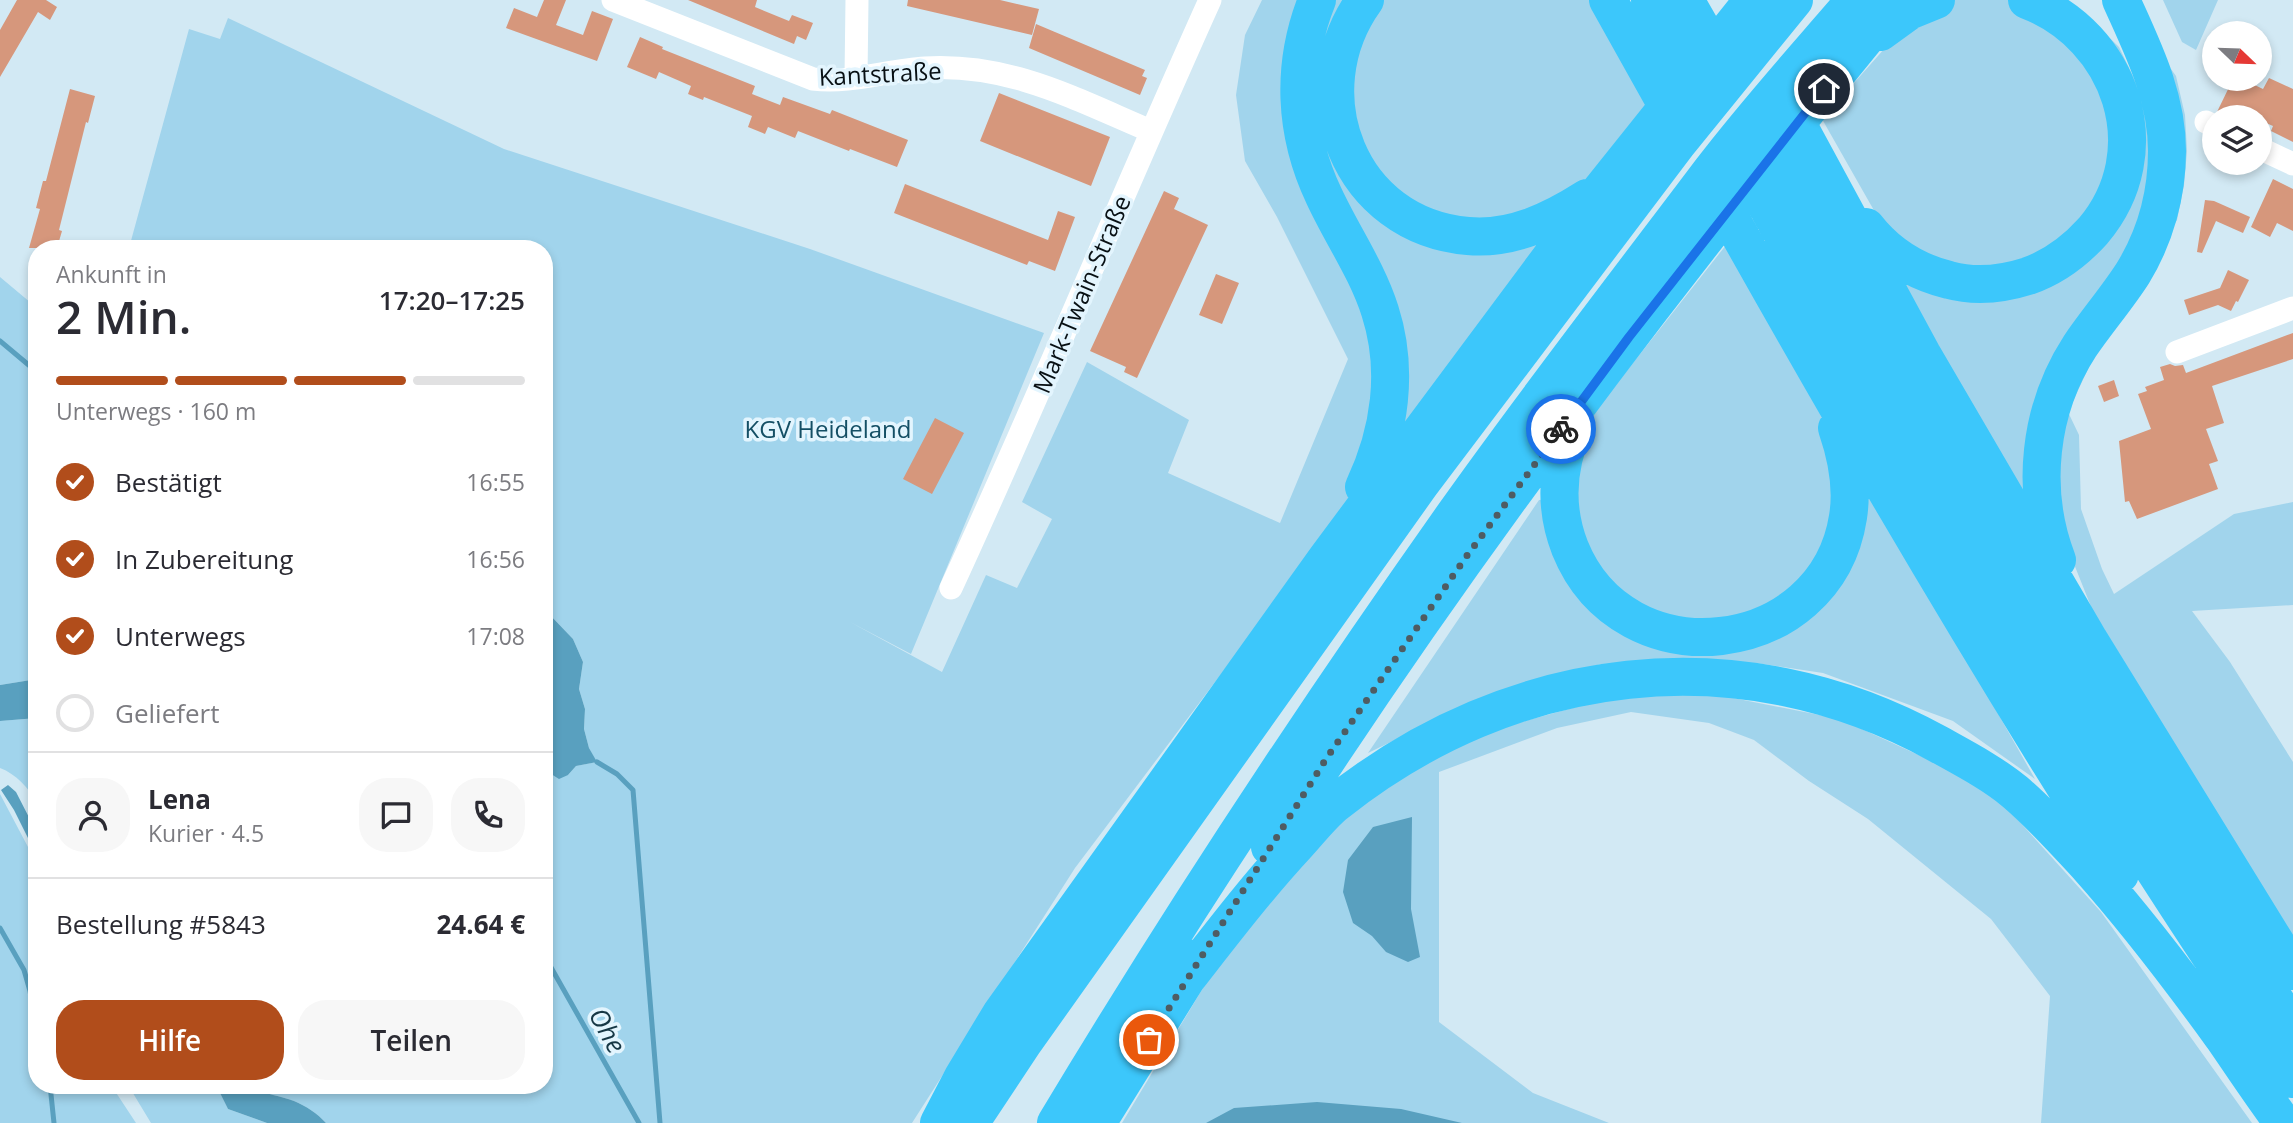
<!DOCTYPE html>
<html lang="de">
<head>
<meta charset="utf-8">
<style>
	:root { --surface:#fff; --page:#f7f7f7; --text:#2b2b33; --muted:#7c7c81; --line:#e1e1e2; --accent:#b14d1b }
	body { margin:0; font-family:"Open Sans",sans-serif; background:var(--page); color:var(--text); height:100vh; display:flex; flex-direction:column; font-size:26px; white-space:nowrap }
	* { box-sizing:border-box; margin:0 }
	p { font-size:23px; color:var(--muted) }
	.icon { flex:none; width:38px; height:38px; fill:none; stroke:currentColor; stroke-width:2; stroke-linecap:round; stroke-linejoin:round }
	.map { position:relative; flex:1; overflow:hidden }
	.sheet { position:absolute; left:28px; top:240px; width:525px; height:854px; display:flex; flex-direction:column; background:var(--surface); border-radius:28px; box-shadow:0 4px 10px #0003 }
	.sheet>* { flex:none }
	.needle { width:46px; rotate:113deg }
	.tools { position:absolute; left:2202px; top:21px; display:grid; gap:14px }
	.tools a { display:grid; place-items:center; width:70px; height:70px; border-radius:50%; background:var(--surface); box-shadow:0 4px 10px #0003; font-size:35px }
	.pin { position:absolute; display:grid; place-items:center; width:60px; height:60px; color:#fff; margin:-30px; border:4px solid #fff; border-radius:50%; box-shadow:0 2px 7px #0007 }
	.courier { position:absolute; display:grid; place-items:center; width:70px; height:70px; margin:-35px; border:5px solid #1a73e8; border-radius:50%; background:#fff; color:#222; box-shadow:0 2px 9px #0007 }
	.headline em { font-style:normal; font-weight:600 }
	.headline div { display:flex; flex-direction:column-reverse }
	.headline { display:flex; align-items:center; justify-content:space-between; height:119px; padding:0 28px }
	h1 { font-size:46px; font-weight:600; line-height:52px }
	.bar { display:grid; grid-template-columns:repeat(4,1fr); gap:10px 7px; align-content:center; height:84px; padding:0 28px }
	.bar i { height:9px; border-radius:5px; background:var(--line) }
	.bar .selected { background:var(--accent) }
	.bar p { grid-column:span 4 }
	.line { display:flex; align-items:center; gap:18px; padding:0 28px; border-top:2px solid var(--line) }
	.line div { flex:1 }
	.round { display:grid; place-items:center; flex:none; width:74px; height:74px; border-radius:28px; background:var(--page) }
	ol { padding:0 28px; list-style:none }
	li { display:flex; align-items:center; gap:21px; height:77px }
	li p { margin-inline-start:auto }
	li .icon { padding:7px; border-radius:50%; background:var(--accent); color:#fff; stroke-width:4 }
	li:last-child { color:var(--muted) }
	li i { width:38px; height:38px; border:4px solid var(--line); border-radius:50% }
	.action { display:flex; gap:14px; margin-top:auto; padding:14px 28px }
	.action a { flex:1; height:80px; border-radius:28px; background:var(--accent); color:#fff; font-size:28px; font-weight:600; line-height:80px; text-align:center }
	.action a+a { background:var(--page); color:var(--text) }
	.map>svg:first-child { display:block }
	.green { fill:#a1d4ec }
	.water { fill:#59a0bf }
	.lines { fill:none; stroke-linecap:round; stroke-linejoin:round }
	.stream { stroke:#59a0bf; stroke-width:5 }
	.building { fill:#d6977c }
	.minor { stroke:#fff; stroke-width:23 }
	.motorway { stroke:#3cc7fb; stroke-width:38 }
	.done { stroke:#4f5c62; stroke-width:7; stroke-dasharray:0 12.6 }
	.route { stroke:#1a73e8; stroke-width:9 }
	.labels { text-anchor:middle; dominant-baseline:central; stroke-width:7; stroke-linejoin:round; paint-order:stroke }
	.street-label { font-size:24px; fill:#081014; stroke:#e3f5fe }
	.park-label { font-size:24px; fill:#144f65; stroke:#e3f5fe }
	.water-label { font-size:26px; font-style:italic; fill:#163745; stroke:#e3f5fe }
</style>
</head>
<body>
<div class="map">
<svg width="2293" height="1123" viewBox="0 0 2293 1123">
	<rect width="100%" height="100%" fill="#d2e9f4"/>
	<path class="green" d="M1262 0H1600L1651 103 1075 868 912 1123H326C317 1113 306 1106 294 1101 280 1095 263 1095 252 1085H544V759L548 772 568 775 576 766 596 762 589 748 584 729 585 709 579 689 583 662 573 639 550 615 544 612V248H129L189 29 220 39 228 18 504 149 810 249 1044 333 911 654 850 622 942 672 986 575 1017 588 1052 519 1022 502 1087 362 1189 420 1168 473 1280 523 1348 359 1277 217 1245 161 1236 95 1245 35Z
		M1910 0H2064L2082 11 2119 47 2136 82 2171 69 2176 76 2185 115 2187 151 2184 185 2177 220 2094 356 2068 412 2079 435 2081 509 2102 569 2114 594 2234 514 2293 502V605L2192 611 2230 662 2293 762V940L2092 609 2064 539 2027 513 1883 264 1880 221 1822 119 1893 39Z
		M2163 0H2218L2196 50 2182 42Z
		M1730 240 2035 779 1953 721 1823 673 1756 663 1677 662 1601 664 1488 695 1368 753 1539 500 1573 497 1579 454 1596 410Z
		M0 277 37 308V679L0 685Z
		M1624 694H1713L1840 719 1936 763 2001 801 2101 912 2252 1123H2041L2050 996 1991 919 1868 819 1809 781 1754 740 1709 723 1631 712 1557 728 1439 772V1022L1533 1093 1609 1123H1122L1215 968 1288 874 1360 803 1441 744Z
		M37 718V803C29 788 16 774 0 768V721Z
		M0 794 37 864V1085H111L136 1123H0Z
		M128 1085H216L228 1109 267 1123H151Z"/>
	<path class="water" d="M544 612 550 615 573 639 583 662 579 689 585 709 584 729 589 748 597 762 576 766 568 775 559 779 548 772 544 759Z
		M37 679V718L0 721V685Z
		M8 785 16 792 37 833V856L14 810 1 790Z
		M1412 817 1411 909 1420 957 1408 962 1386 952 1372 936 1353 923 1343 892 1348 860 1373 827Z
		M216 1085H252C263 1095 280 1095 294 1101 306 1106 317 1113 326 1123H267L228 1109Z
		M1317 1102 1401 1109 1462 1123H1206L1234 1108Z"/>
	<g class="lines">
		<path class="stream" d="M0 341 37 372
			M597 762 617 774 633 790 660 1123
			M0 928 24 970 30 991 37 1031
			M544 955 639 1123
			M50 1085 54 1123"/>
	</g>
	<path class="building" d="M17 0H46L57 7 50 20 38 12 0 77V30Z
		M544 0H566L556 25 583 35 592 11 613 19 597 61 506 28 514 8 537 17Z
		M688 0H757L755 7 789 21 792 15 813 23 806 40 797 36 794 44Z
		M908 0H1000L1039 9 1032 35 907 6Z
		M1036 24 1145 70 1142 76 1147 78 1140 95 1029 48Z
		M640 37 663 47 662 49 755 86 752 94 780 105 783 97 830 114 832 110 908 140 897 167 850 149 849 151 798 131 795 138 768 127 765 134 748 127 752 116 704 97 703 100 688 94 691 86 659 72 656 79 627 67Z
		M2269 78 2293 89V142L2271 131 2273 126 2259 120V117H2225L2217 112 2233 79H2242L2263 89Z
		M70 89 95 96 88 123 86 122 59 230 62 231 57 248H29L40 209 36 208 43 181H46Z
		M999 93 1110 137 1091 186 980 141Z
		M2273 179 2293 189V231L2277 223 2270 237 2251 227Z
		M905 184 1048 240 1058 211 1075 217 1055 271 1029 261 1027 265 894 213Z
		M1164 191 1179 198 1174 209 1208 225 1137 378 1124 372 1126 367 1090 351Z
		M2205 200 2214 201 2250 217 2243 233 2216 221 2202 253 2197 252Z
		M2228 270 2249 280 2238 302 2236 301 2231 311 2218 305 2189 315 2184 300 2220 288Z
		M1216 274 1239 283 1222 324 1199 315Z
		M2293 333V359L2212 386 2224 423 2206 429 2218 461 2209 464 2218 489 2137 519 2129 501 2125 502 2119 441 2151 429 2138 394 2147 391 2145 387 2164 380 2160 367 2170 364 2175 366 2183 365 2186 373Z
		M2114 380 2119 396 2104 402 2098 386Z
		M935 418 964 433 932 494 903 479Z"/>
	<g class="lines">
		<path class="minor" d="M613 0 813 79C850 84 888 70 925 68 1010 63 1075 99 1151 131
			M856 77 857 0
			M2206 122 2214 126
			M2259 148 2293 164
			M2177 352 2293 308
			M951 588C1041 393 1122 195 1210 0"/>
		<path class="motorway" d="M1317 0C1291 65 1294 133 1324 196 1342 235 1367 270 1380 311 1399 370 1390 432 1364 487
			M1365 0C1298 93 1349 226 1468 236 1511 240 1551 221 1587 198
			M1608 0 1679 127
			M1650 0 1705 95
			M1685 0 1724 68
			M1880 32 1909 11 1936 0
			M1786 103 1922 354 2089 640 2293 971
			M1762 136C1931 438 2098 741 2293 1027
			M1741 160C1848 349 1951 541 2064 726 2137 846 2214 963 2293 1079
			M1715 191C1844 422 1978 651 2120 874
			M1866 227C1887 254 1916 272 1949 280 1975 287 2003 284 2028 276 2054 267 2075 251 2093 231 2161 151 2121 36 2027 0
			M1575 425C1557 465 1554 507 1570 548 1624 682 1826 659 1848 517 1853 486 1847 457 1837 428
			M2057 560C2030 490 2039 409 2080 346 2097 321 2117 298 2133 273 2155 237 2167 194 2167 151 2167 96 2143 49 2121 0
			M1270 847C1459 552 1673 271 1897 0
			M1187 978C1223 932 1258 886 1298 843 1310 830 1322 814 1336 803 1512 663 1739 634 1938 744 1965 759 1992 773 2015 792 2042 815 2065 841 2089 867 2137 921 2181 979 2223 1037 2243 1066 2262 1095 2283 1123
			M939 1123 963 1077 1001 1014 1327 558 1601 190 1753 0
			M970 1123 1023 1043 1421 483 1677 144 1794 0
			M1056 1123C1181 915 1315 712 1455 514 1538 397 1626 284 1712 170 1757 111 1807 56 1855 0
			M1097 1123 1200 957"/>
	</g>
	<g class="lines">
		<path class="done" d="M1149 1040 1326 759 1466 557 1561 429"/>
		<path class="route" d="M1561 429 1629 337 1824 89"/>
	</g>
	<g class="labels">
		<g class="street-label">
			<text transform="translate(880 73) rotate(-3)">Kantstraße</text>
			<text transform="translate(1081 294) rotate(-67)">Mark-Twain-Straße</text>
		</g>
		<g class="park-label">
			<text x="828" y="428">KGV Heideland</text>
		</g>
		<g class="water-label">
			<text transform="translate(608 1030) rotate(61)">Ohe</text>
		</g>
	</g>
</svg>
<div class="tools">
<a><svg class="needle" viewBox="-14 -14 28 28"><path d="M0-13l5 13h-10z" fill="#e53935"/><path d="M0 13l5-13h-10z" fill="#7c7c81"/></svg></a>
<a><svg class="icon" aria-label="layers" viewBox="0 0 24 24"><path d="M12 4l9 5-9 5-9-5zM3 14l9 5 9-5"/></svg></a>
</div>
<div class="pin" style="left:1149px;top:1040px;background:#ea580c"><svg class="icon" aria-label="bag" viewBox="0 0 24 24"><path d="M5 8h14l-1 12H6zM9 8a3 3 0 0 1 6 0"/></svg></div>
<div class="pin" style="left:1824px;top:89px;background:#1f2937"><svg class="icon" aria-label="home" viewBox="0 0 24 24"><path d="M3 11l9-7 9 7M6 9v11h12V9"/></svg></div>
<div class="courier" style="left:1561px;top:429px"><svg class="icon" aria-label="bike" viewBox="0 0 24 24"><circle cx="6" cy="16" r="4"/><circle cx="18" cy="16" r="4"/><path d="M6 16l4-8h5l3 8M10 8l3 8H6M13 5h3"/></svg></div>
<section class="sheet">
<div class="headline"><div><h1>2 Min.</h1><p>Ankunft in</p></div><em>17:20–17:25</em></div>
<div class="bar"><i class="selected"></i><i class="selected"></i><i class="selected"></i><i></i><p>Unterwegs · 160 m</p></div>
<ol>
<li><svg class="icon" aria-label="check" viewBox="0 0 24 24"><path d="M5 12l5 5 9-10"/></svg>Bestätigt<p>16:55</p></li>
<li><svg class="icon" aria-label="check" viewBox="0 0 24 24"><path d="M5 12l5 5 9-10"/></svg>In Zubereitung<p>16:56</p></li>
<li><svg class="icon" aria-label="check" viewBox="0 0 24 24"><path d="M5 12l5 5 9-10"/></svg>Unterwegs<p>17:08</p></li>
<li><i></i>Geliefert</li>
</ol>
<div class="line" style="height:126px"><a class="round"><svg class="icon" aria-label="person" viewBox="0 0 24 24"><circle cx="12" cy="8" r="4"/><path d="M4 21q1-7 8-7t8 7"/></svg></a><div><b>Lena</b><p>Kurier · 4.5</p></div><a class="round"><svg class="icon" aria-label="chat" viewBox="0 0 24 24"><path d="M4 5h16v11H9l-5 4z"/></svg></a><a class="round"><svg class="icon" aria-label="phone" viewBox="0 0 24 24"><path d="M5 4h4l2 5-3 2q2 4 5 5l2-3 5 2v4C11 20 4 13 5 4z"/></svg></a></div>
<div class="line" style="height:91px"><div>Bestellung #5843</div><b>24.64 €</b></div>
<div class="action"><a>Hilfe</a><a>Teilen</a></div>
</section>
</div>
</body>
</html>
